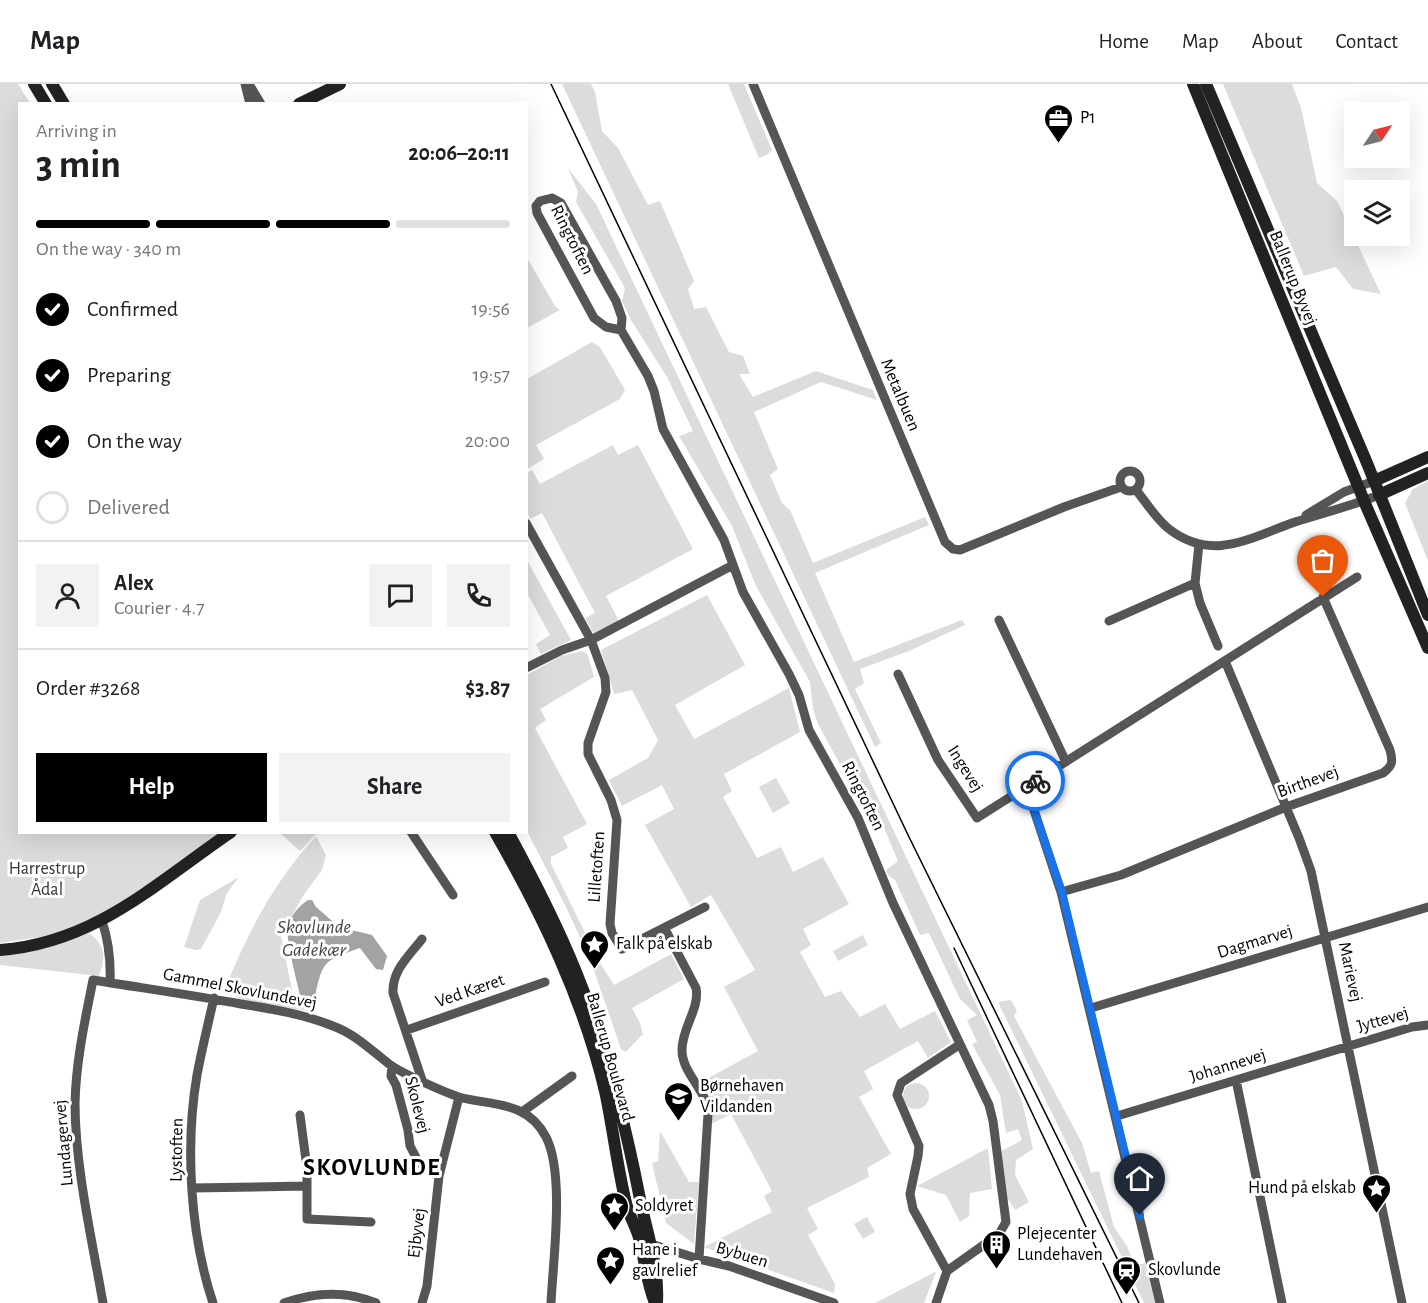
<!DOCTYPE html>
<html lang="en">
<head>
<meta charset="utf-8">
<style>
	:root { --surface:#fff; --page:#f2f2f2; --text:#202124; --muted:#757577; --line:#e0e0e0; --accent:#000 }
	body { margin:0; font-family:"Alegreya Sans",sans-serif; background:var(--page); color:var(--text); height:100vh; display:flex; flex-direction:column; font-size:22px; white-space:nowrap }
	* { box-sizing:border-box; margin:0 }
	p { font-size:20px; color:var(--muted) }
	.icon { flex:none; width:33px; height:33px; fill:none; stroke:currentColor; stroke-width:2; stroke-linecap:round; stroke-linejoin:round }
	.map { position:relative; flex:1; overflow:hidden }
	.panel { position:absolute; left:18px; top:18px; width:510px; height:732px; display:flex; flex-direction:column; background:var(--surface); border-radius:0px; box-shadow:0 6px 24px #0002 }
	.panel>* { flex:none }
	.needle { width:39px; rotate:55deg }
	.buttons { position:absolute; left:1344px; top:18px; display:grid; gap:12px }
	.buttons a { display:grid; place-items:center; width:66px; height:66px; border-radius:0px; background:var(--surface); box-shadow:0 6px 24px #0002; font-size:30px }
	.pin { position:absolute; display:grid; place-items:center; width:51px; height:51px; color:#fff; margin:-62px -26px; border-radius:50% 50% 50% 0; rotate:-45deg; box-shadow:0 0 6px #0007 }
	.pin .icon { rotate:45deg }
	.courier { position:absolute; display:grid; place-items:center; width:60px; height:60px; margin:-30px; border:4px solid #1a73e8; border-radius:50%; background:#fff; color:#222; box-shadow:0 2px 8px #0007 }
	.overview em { font-style:normal; font-weight:600 }
	.overview div { display:flex; flex-direction:column-reverse }
	.overview { display:flex; align-items:center; justify-content:space-between; height:102px; padding:0 18px }
	h1 { font-size:39px; font-weight:600; line-height:45px }
	.bar { display:grid; grid-template-columns:repeat(4,1fr); gap:9px 6px; align-content:center; height:72px; padding:0 18px }
	.bar i { height:8px; border-radius:4px; background:var(--line) }
	.bar .current { background:var(--accent) }
	.bar p { grid-column:span 4 }
	.line { display:flex; align-items:center; gap:15px; padding:0 18px; border-top:2px solid var(--line) }
	.line div { flex:1 }
	.round { display:grid; place-items:center; flex:none; width:63px; height:63px; border-radius:0px; background:var(--page) }
	ol { padding:0 18px; list-style:none }
	li { display:flex; align-items:center; gap:18px; height:66px }
	li p { margin-inline-start:auto }
	li .icon { padding:6px; border-radius:50%; background:var(--accent); color:#fff; stroke-width:4 }
	li:last-child { color:var(--muted) }
	li i { width:33px; height:33px; border:3px solid var(--line); border-radius:50% }
	.action { display:flex; gap:12px; margin-top:auto; padding:12px 18px }
	.action a { flex:1; height:69px; border-radius:0px; background:var(--accent); color:#fff; font-size:24px; font-weight:600; line-height:69px; text-align:center }
	.action a+a { background:var(--page); color:var(--text) }
	header { display:flex; align-items:center; gap:36px; box-sizing:border-box; height:84px; padding:0 30px; background:var(--surface); border-bottom:2px solid var(--line) }
	header strong { font-size:28px }
	nav { display:flex; gap:33px; margin-inline-start:auto; font-size:21px }
	.map>svg:first-child { display:block }
	.green { fill:#dcdcdc }
	.water { fill:#a3a3a3 }
	.lines { fill:none; stroke-linecap:round; stroke-linejoin:round }
	.street { stroke:#555; stroke-width:9 }
	.secondary { stroke:#222; stroke-width:12 }
	.tram { stroke:#000; stroke-width:1.5 }
	.done { stroke:#595959; stroke-width:6; stroke-dasharray:0 10.8 }
	.route { stroke:#1a73e8; stroke-width:8 }
	.labels { text-anchor:middle; dominant-baseline:central; stroke-width:6; stroke-linejoin:round; paint-order:stroke }
	.poi-label { font-size:18px; fill:#000; stroke:#fff; text-anchor:start }
	.street-label { font-size:18px; fill:#000; stroke:#fff }
	.park-label { font-size:18px; fill:#333; stroke:#fff }
	.water-label { font-size:20px; font-style:italic; fill:#444; stroke:#fff }
	.district-label { font-size:24px; font-weight:bold; letter-spacing:1.5px; fill:#000; stroke:#fff }
</style>
</head>
<body>
<header>
<strong>Map</strong>
<nav><a>Home</a><a>Map</a><a>About</a><a>Contact</a></nav>
</header>
<div class="map">
<svg width="1428" height="1219" viewBox="0 0 1428 1219">
	<rect width="100%" height="100%" fill="#fff"/>
	<path class="green" d="M0 0H18L30 19 20 20V748L226 749 114 824 54 851 0 859Z
		M562 0H591L595 8 602 47 618 64 648 121 660 117 694 197 688 205 694 225 706 223 729 268 743 272 750 290H739L753 313 816 287 873 306 877 316 821 298 754 328 778 385 770 391 782 419 790 426 813 479 925 433 929 441 815 489 854 578 962 536 965 541 909 567 860 585 864 599 855 605 881 659 875 663Z
		M728 0H744L772 66 768 70 759 74Z
		M1223 0H1292L1301 24 1317 99 1337 117 1381 210 1353 205 1336 183 1304 192Z
		M568 84 596 120 1022 1017 1033 1065 1016 1076 1015 1091 1029 1118 1015 1126 1004 1109 1000 1068 1022 1056 1018 1045 1006 1049 1000 1011 972 960 977 958 967 936 977 931 960 915 929 849 920 851 895 796 889 792 886 786 898 777 877 727 866 728 818 640 813 625 810 598 756 502 732 442 679 352 693 347 667 293 631 236 622 217 625 204 576 118 578 108Z
		M526 172 555 222 560 226 527 244Z
		M592 258 600 263 625 306 620 315 536 361 544 375 527 385V295Z
		M613 361 618 371 638 361 693 465 606 512 619 537 594 550 585 534 595 529 542 429 530 435 527 428V389L532 386 540 400Z
		M1428 397V477L1405 419 1413 405Z
		M527 476 571 556 541 570 536 560 550 551 527 509Z
		M707 511 745 581 675 621 694 655 789 604 800 648 724 690 732 707 723 713 757 774 781 763 793 788 823 773 849 820 803 845 811 861 800 868 825 913 841 907 860 933 885 920 900 945 935 927 951 958 928 974 918 957 864 987 873 1005 859 1013 891 1070 867 1084 869 1093 807 1124 818 1145 808 1151 835 1200 834 1209 704 1163 772 1128 764 1112 772 1107 731 1030 711 1040V1020L701 998 758 967 724 903 755 886 711 811 691 823 645 741 674 725 662 701 622 722 609 696 648 674 658 656 632 606 614 610 601 566Z
		M583 567 588 571 594 593 540 625 546 636 535 644 587 740 563 753 568 764 551 773V780L600 879 614 901 671 870 684 895 632 924 640 939 643 950 626 968 621 965 590 875 566 823 527 747V591L561 572Z
		M776 694 790 719 773 729 759 703Z
		M280 749H317L300 767Z
		M316 752 326 771 322 786 303 812 281 852 294 916 314 917 315 928 250 918 234 912 228 897C252 841 275 797 316 752Z
		M239 793 227 809 221 828 201 865 196 866 184 863 200 816Z
		M89 849C106 862 106 873 99 892L0 881V871L56 861Z
		M863 851 868 861 838 877 833 867Z
		M1011 916 1017 927 1014 932 1082 1059 1091 1089 1099 1087 1114 1143 1127 1162 1135 1182 1145 1179 1156 1219H1144L998 918Z
		M903 1012a13 13 0 1 1 26 0a13 13 0 1 1-26 0Z
		M660 1047 689 1098H699L694 1160 666 1139 652 1079 658 1077Z
		M988 1064 992 1105 970 1109 969 1132 960 1138 946 1111 917 1102Z
		M867 1133 875 1148 863 1155 854 1140Z
		M936 1188 924 1219H875L935 1188Z"/>
	<path class="water" d="M308 816H312L316 823 339 843 372 851 387 872 383 886 376 885 360 864C321 877 323 878 314 917L301 916C298 900 285 856 288 842 290 832 300 821 308 816Z"/>
	<g class="lines">
		<path class="street" d="M245 0 250 20
			M249 0 261 20
			M753 0 945 458 953 465 960 466 1064 423 1121 403
			M621 246 606 243 594 234 537 129 536 122 540 117 552 114 561 119 616 217 622 234 621 246 648 292 654 307 663 345 724 456 743 508 789 590 799 611 809 646 858 734 893 819 989 1021 993 1037 1006 1138 999 1150 947 1187 936 1219
			M1120 397a10 10 0 1 1 20 0a10 10 0 1 1-20 0Z
			M1136 406C1146 418 1156 435 1169 445 1213 479 1251 453 1295 438 1323 429 1351 422 1379 411
			M1306 431 1344 408 1374 397
			M526 439 591 556 605 594 606 608 588 659V670L611 716 617 736 610 840 612 849 622 865 705 823
			M1199 460 1195 499 1200 519 1218 562
			M999 536 1066 678
			M1109 537 1195 499
			M1225 577 1299 754 1311 787 1402 1219
			M526 584 562 566 591 556 733 481
			M898 590 938 676 977 734 1357 493
			M1026 702 1061 808 1160 1219
			M411 748 453 811
			M1061 808 1121 791 1286 723 1383 689C1393 682 1393 677 1390 666L1323 513
			M102 837C109 858 111 876 110 899
			M665 845 696 904C700 925 682 943 682 966 682 985 698 999 705 1016 706 1021 707 1026 708 1030L699 1175
			M1091 924 1428 823
			M407 946 545 898
			M392 982 391 992 396 1001 408 1046 410 1062 418 1077 427 1086 439 1092
			M422 996 393 909C392 886 409 872 422 855
			M1236 996 1282 1219
			M522 1028 572 992
			M300 1031 307 1084V1135L371 1138
			M1117 1032 1412 943 1428 941
			M192 1104 307 1102
			M648 1160H651L699 1175 729 1182 834 1219
			M947 1187 913 1125 910 1110 918 1072 919 1062 897 1011 901 999 959 961
			M103 1219C92 1156 75 1082 75 1019 76 977 85 936 93 896 142 904 192 911 241 920 272 925 303 930 333 942 355 950 371 966 389 980 401 989 444 1008 459 1013 491 1022 527 1016 546 1053 565 1090 553 1176 551 1219
			M213 1219C190 1150 185 1062 197 991 202 965 208 940 214 914
			M284 1219C315 1208 345 1206 376 1219
			M422 1219 427 1202 439 1092 459 1013"/>
		<path class="secondary" d="M34 0 46 20
			M52 0 64 20
			M1193 0 1367 424 1428 564
			M1206 0 1367 379 1428 531
			M299 20 340 0
			M1374 397 1428 373
			M1379 411 1428 389
			M495 748C542 830 583 915 605 1007 613 1044 617 1082 626 1119 629 1132 637 1144 640 1157 645 1179 647 1199 655 1219
			M508 748C533 794 557 840 576 888 606 961 625 1038 640 1115 647 1149 659 1182 657 1218
			M0 866C95 859 156 799 231 748"/>
		<path class="tram" d="M551 0 909 753 1139 1219
			M954 864 1122 1219"/>
	</g>
	<g class="lines">
		<path class="done" d="M1035 697 1323 513"/>
		<path class="route" d="M1035 697 1026 702 1062 808 1140 1131"/>
	</g>
	<defs>
		<symbol id="office-pin" viewBox="-11 -11 22 30"><path d="M0 17L-7.5 6A9.5 9.5 0 1 1 7.5 6Z" fill="#000" stroke="#fff"/><path d="M-6-3h4V-5.5h4V-3h4V5H-6ZM-1-4.5V-3h2v-1.5ZM-6 0V1H6V0Z" fill="#fff"/></symbol>
		<symbol id="sight-pin" viewBox="-11 -11 22 30"><path d="M0 17L-7.5 6A9.5 9.5 0 1 1 7.5 6Z" fill="#000" stroke="#fff"/><path d="M0-6L1.8-2.2L6-1.7L2.9 1.2L3.7 5.4L0 3.3L-3.7 5.4L-2.9 1.2L-6-1.7L-1.8-2.2Z" fill="#fff"/></symbol>
		<symbol id="school-pin" viewBox="-11 -11 22 30"><path d="M0 17L-7.5 6A9.5 9.5 0 1 1 7.5 6Z" fill="#000" stroke="#fff"/><path d="M0-5L7-2L0 1L-7-2ZM-4 1L0 2.5L4 1V4Q0 6-4 4Z" fill="#fff"/></symbol>
		<symbol id="building-pin" viewBox="-11 -11 22 30"><path d="M0 17L-7.5 6A9.5 9.5 0 1 1 7.5 6Z" fill="#000" stroke="#fff"/><path d="M-4-6H4V6H1V3H-1V6H-4ZM-2.5-4.3h1.7v1.8h-1.7ZM.8-4.3h1.7v1.8H.8ZM-2.5-1h1.7V.8h-1.7ZM.8-1h1.7V.8H.8Z" fill="#fff"/></symbol>
		<symbol id="station-pin" viewBox="-11 -11 22 30"><path d="M0 17L-7.5 6A9.5 9.5 0 1 1 7.5 6Z" fill="#000" stroke="#fff"/><path d="M-3-6H3Q5-6 5-4V2Q5 4 3 4L4.5 6H3L1.5 4h-3L-3 6H-4.5L-3 4Q-5 4-5 2V-4Q-5-6-3-6ZM-3.5-4v3h7v-3ZM-3.5 1v1.5H-2V1ZM2 1v1.5H3.5V1Z" fill="#fff"/></symbol>
	</defs>
	<g fill-rule="evenodd">
		<use href="#office-pin" x="1042" y="18" width="33" height="45"/>
		<use href="#sight-pin" x="578" y="844" width="33" height="45"/>
		<use href="#school-pin" x="662" y="996" width="33" height="45"/>
		<use href="#sight-pin" x="1360" y="1088" width="33" height="45"/>
		<use href="#sight-pin" x="598" y="1106" width="33" height="45"/>
		<use href="#building-pin" x="980" y="1144" width="33" height="45"/>
		<use href="#sight-pin" x="594" y="1160" width="33" height="45"/>
		<use href="#station-pin" x="1110" y="1170" width="33" height="45"/>
	</g>
	<g class="labels">
		<g class="poi-label">
			<text x="1080" y="34">P1</text>
			<text x="616" y="860">Falk på elskab</text>
			<text x="700" y="1002">Børnehaven<tspan x="700" dy="21">Vildanden</tspan></text>
			<text x="1356" y="1104" text-anchor="end">Hund på elskab</text>
			<text x="635" y="1122">Soldyret</text>
			<text x="1017" y="1150">Plejecenter<tspan x="1017" dy="21">Lundehaven</tspan></text>
			<text x="632" y="1166">Hane i<tspan x="632" dy="21">gavlrelief</tspan></text>
			<text x="1148" y="1186">Skovlunde</text>
		</g>
		<g class="street-label">
			<text transform="translate(572 156) rotate(63)">Ringtoften</text>
			<text transform="translate(1293 194) rotate(68)">Ballerup Byvej</text>
			<text transform="translate(900 311) rotate(67)">Metalbuen</text>
			<text transform="translate(965 685) rotate(58)">Ingevej</text>
			<text transform="translate(1308 698) rotate(-20)">Birthevej</text>
			<text transform="translate(863 712) rotate(63)">Ringtoften</text>
			<text transform="translate(597 783) rotate(-86)">Lilletoften</text>
			<text transform="translate(1255 858) rotate(-17)">Dagmarvej</text>
			<text transform="translate(1350 888) rotate(78)">Marievej</text>
			<text transform="translate(240 905) rotate(11)">Gammel Skovlundevej</text>
			<text transform="translate(470 907) rotate(-19)">Ved Kæret</text>
			<text transform="translate(1383 936) rotate(-16)">Jyttevej</text>
			<text transform="translate(610 973) rotate(74)">Ballerup Boulevard</text>
			<text transform="translate(1228 982) rotate(-17)">Johannevej</text>
			<text transform="translate(417 1021) rotate(76)">Skolevej</text>
			<text transform="translate(64 1059) rotate(-95)">Lundagervej</text>
			<text transform="translate(177 1066) rotate(-89)">Lystoften</text>
			<text transform="translate(417 1149) rotate(-83)">Ejbyvej</text>
			<text transform="translate(742 1171) rotate(17)">Bybuen</text>
		</g>
		<g class="park-label">
			<text x="47" y="785">Harrestrup<tspan x="47" dy="21">Ådal</tspan></text>
		</g>
		<g class="water-label">
			<text x="314" y="843">Skovlunde<tspan x="314" dy="23">Gadekær</tspan></text>
		</g>
		<g class="district-label">
			<text x="372" y="1084">SKOVLUNDE</text>
		</g>
	</g>
</svg>
<div class="buttons">
<a><svg class="needle" viewBox="-14 -14 28 28"><path d="M0-13l5 13h-10z" fill="#e53935"/><path d="M0 13l5-13h-10z" fill="#757577"/></svg></a>
<a><svg class="icon" aria-label="layers" viewBox="0 0 24 24"><path d="M12 4l9 5-9 5-9-5zM3 14l9 5 9-5"/></svg></a>
</div>
<div class="pin" style="left:1323px;top:513px;background:#ea580c"><svg class="icon" aria-label="bag" viewBox="0 0 24 24"><path d="M5 8h14l-1 12H6zM9 8a3 3 0 0 1 6 0"/></svg></div>
<div class="pin" style="left:1140px;top:1131px;background:#1f2937"><svg class="icon" aria-label="home" viewBox="0 0 24 24"><path d="M3 11l9-7 9 7M6 9v11h12V9"/></svg></div>
<div class="courier" style="left:1035px;top:697px"><svg class="icon" aria-label="bike" viewBox="0 0 24 24"><circle cx="6" cy="16" r="4"/><circle cx="18" cy="16" r="4"/><path d="M6 16l4-8h5l3 8M10 8l3 8H6M13 5h3"/></svg></div>
<section class="panel">
<div class="overview"><div><h1>3 min</h1><p>Arriving in</p></div><em>20:06–20:11</em></div>
<div class="bar"><i class="current"></i><i class="current"></i><i class="current"></i><i></i><p>On the way · 340 m</p></div>
<ol>
<li><svg class="icon" aria-label="check" viewBox="0 0 24 24"><path d="M5 12l5 5 9-10"/></svg>Confirmed<p>19:56</p></li>
<li><svg class="icon" aria-label="check" viewBox="0 0 24 24"><path d="M5 12l5 5 9-10"/></svg>Preparing<p>19:57</p></li>
<li><svg class="icon" aria-label="check" viewBox="0 0 24 24"><path d="M5 12l5 5 9-10"/></svg>On the way<p>20:00</p></li>
<li><i></i>Delivered</li>
</ol>
<div class="line" style="height:108px"><a class="round"><svg class="icon" aria-label="person" viewBox="0 0 24 24"><circle cx="12" cy="8" r="4"/><path d="M4 21q1-7 8-7t8 7"/></svg></a><div><b>Alex</b><p>Courier · 4.7</p></div><a class="round"><svg class="icon" aria-label="chat" viewBox="0 0 24 24"><path d="M4 5h16v11H9l-5 4z"/></svg></a><a class="round"><svg class="icon" aria-label="phone" viewBox="0 0 24 24"><path d="M5 4h4l2 5-3 2q2 4 5 5l2-3 5 2v4C11 20 4 13 5 4z"/></svg></a></div>
<div class="line" style="height:78px"><div>Order #3268</div><b>$3.87</b></div>
<div class="action"><a>Help</a><a>Share</a></div>
</section>
</div>
</body>
</html>
